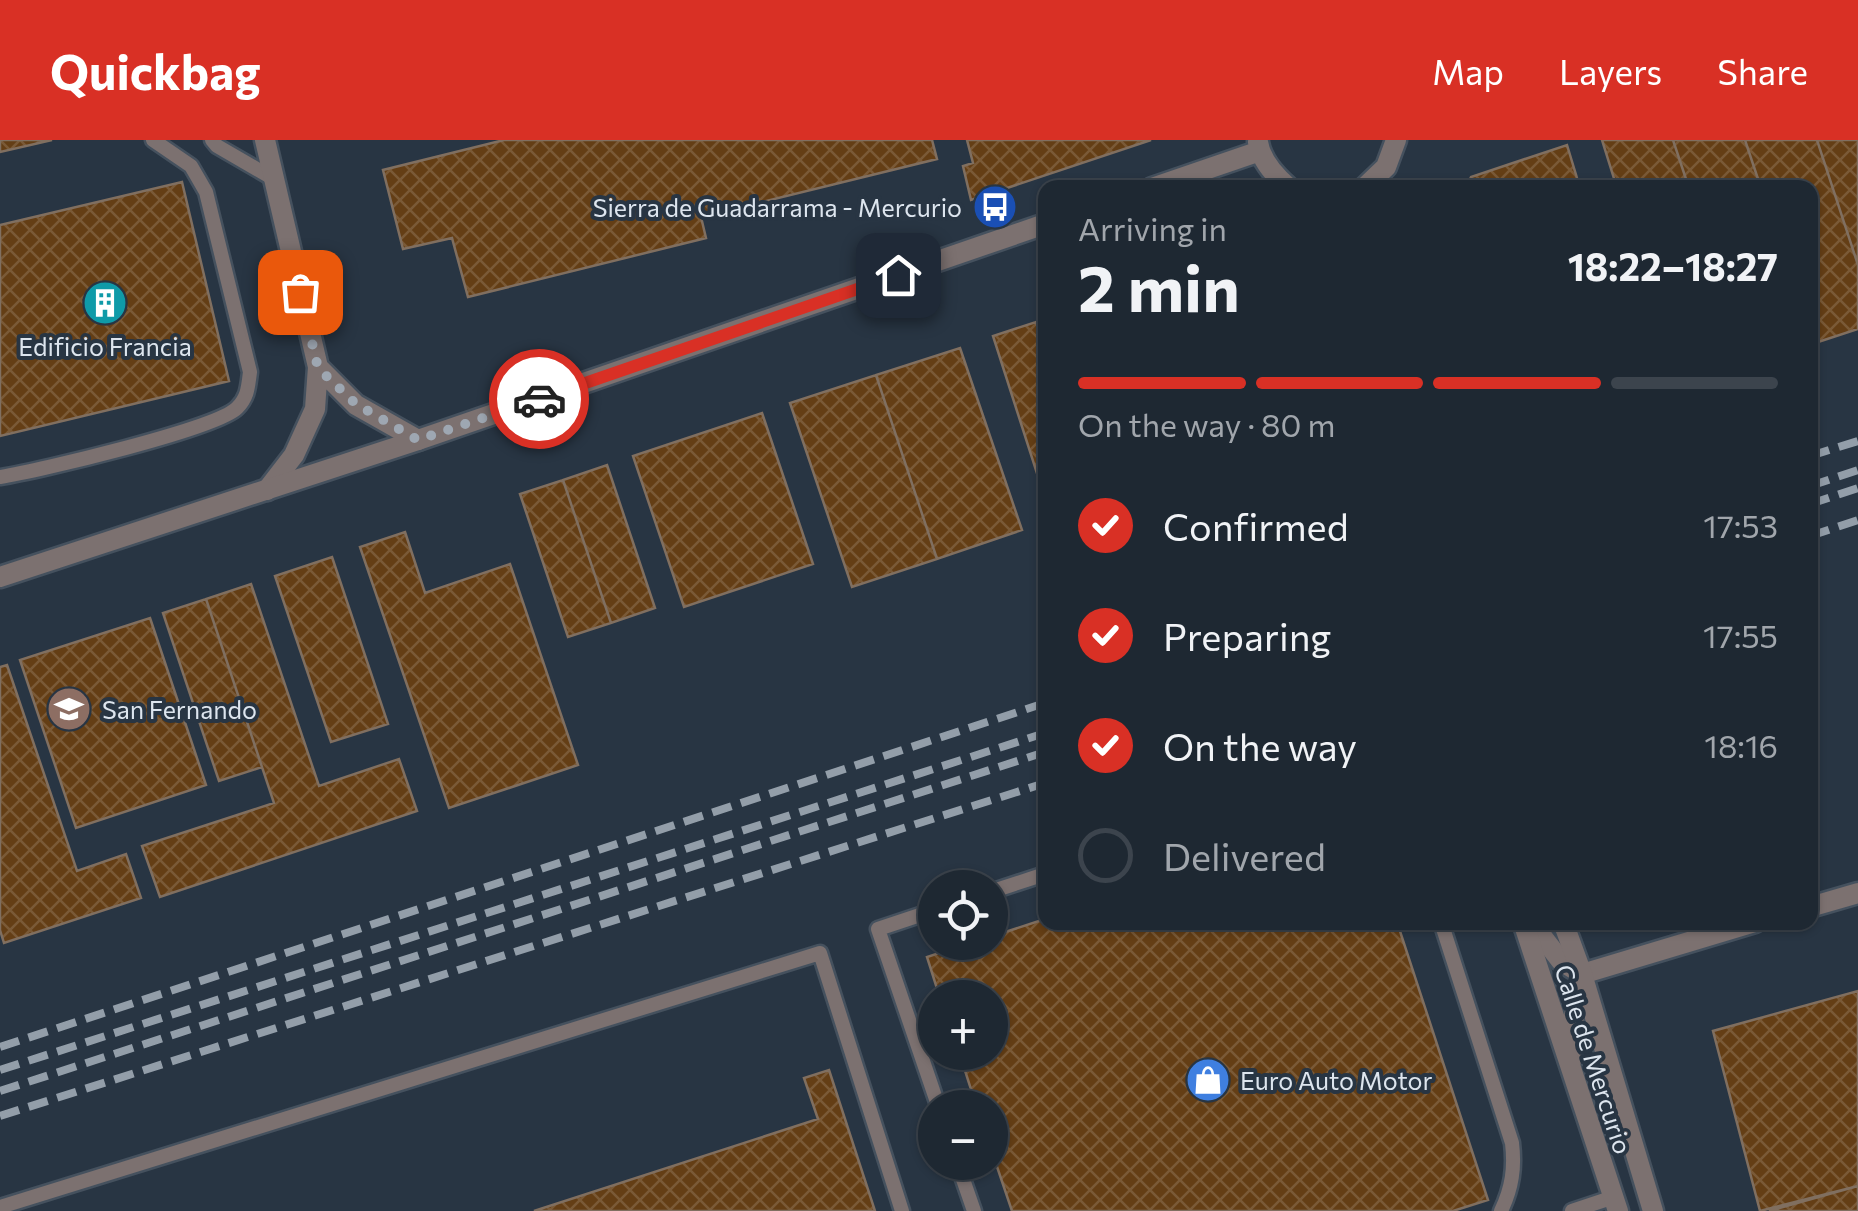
<!DOCTYPE html>
<html lang="en">
<head>
<meta charset="utf-8">
<style>
	:root { --surface:#1e2832; --page:#26303a; --text:#f1f3f6; --muted:#a1a6ac; --line:#3c444d; --accent:#d93025 }
	body { margin:0; font-family:Commissioner,sans-serif; background:var(--page); color:var(--text); height:100vh; display:flex; flex-direction:column; font-size:38px; white-space:nowrap }
	* { box-sizing:border-box; margin:0 }
	p { font-size:32px; color:var(--muted) }
	.icon { flex:none; width:55px; height:55px; fill:none; stroke:currentColor; stroke-width:2; stroke-linecap:round; stroke-linejoin:round }
	.map { position:relative; flex:1; overflow:hidden }
	.drawer { position:absolute; left:1038px; top:40px; width:780px; height:750px; display:flex; flex-direction:column; background:var(--surface); border-radius:20px; box-shadow:0 2px 8px #0004,0 0 0 2px var(--line) }
	.drawer>* { flex:none }
	.tools { position:absolute; left:918px; top:730px; display:grid; gap:20px }
	.tools a { display:grid; place-items:center; width:90px; height:90px; border-radius:50%; background:var(--surface); box-shadow:0 2px 8px #0004,0 0 0 2px var(--line); font-size:50px }
	.pin { position:absolute; display:grid; place-items:center; width:85px; height:85px; color:#fff; margin:-42px; border-radius:20px; box-shadow:0 5px 15px #0006 }
	.courier { position:absolute; display:grid; place-items:center; width:100px; height:100px; margin:-50px; border:8px solid #d93025; border-radius:50%; background:#fff; color:#222; box-shadow:0 2px 12px #0007 }
	.summary em { font-style:normal; font-weight:700 }
	.summary div { display:flex; flex-direction:column-reverse }
	.summary { display:flex; align-items:center; justify-content:space-between; height:170px; padding:0 40px }
	h1 { font-size:65px; font-weight:700; line-height:75px }
	.bar { display:grid; grid-template-columns:repeat(4,1fr); gap:15px 10px; align-content:center; height:120px; padding:0 40px }
	.bar i { height:12px; border-radius:8px; background:var(--line) }
	.bar .selected { background:var(--accent) }
	.bar p { grid-column:span 4 }
	ol { padding:0 40px; list-style:none }
	li { display:flex; align-items:center; gap:30px; height:110px }
	li p { margin-inline-start:auto }
	li .icon { padding:10px; border-radius:50%; background:var(--accent); color:#fff; stroke-width:4 }
	li:last-child { color:var(--muted) }
	li i { width:55px; height:55px; border:5px solid var(--line); border-radius:50% }
	header { display:flex; align-items:center; gap:60px; box-sizing:border-box; height:140px; padding:0 50px; background:var(--accent); color:#fff }
	header strong { font-size:48px }
	nav { display:flex; gap:55px; margin-inline-start:auto; font-size:35px }
	.map>svg:first-child { display:block }
	.building { fill:url(#building-cross-hatch); stroke:#806f60; stroke-width:2.5 }
	.lines { fill:none; stroke-linecap:round; stroke-linejoin:round }
	.service-casing { stroke:#45515e; stroke-width:19 }
	.minor-casing { stroke:#45515e; stroke-width:25 }
	.tertiary-casing { stroke:#45515e; stroke-width:25 }
	.service { stroke:#7c7170; stroke-width:14 }
	.minor { stroke:#7c7170; stroke-width:20 }
	.tertiary { stroke:#7c7170; stroke-width:20 }
	.rail { stroke:#939ea9; stroke-width:8; stroke-dasharray:20 10; stroke-linecap:butt }
	.done { stroke:#9ea7b2; stroke-width:10; stroke-dasharray:0 18 }
	.route { stroke:#d93025; stroke-width:12 }
	.labels { text-anchor:middle; dominant-baseline:central; stroke-width:8; stroke-linejoin:round; paint-order:stroke }
	.poi-label { font-size:25px; fill:#dde5ee; stroke:#283543; text-anchor:start }
	.street-label { font-size:25px; fill:#dde5ee; stroke:#283543 }
</style>
</head>
<body>
<header>
<strong>Quickbag</strong>
<nav><a>Map</a><a>Layers</a><a>Share</a></nav>
</header>
<div class="map">
<svg width="1858" height="1071" viewBox="0 0 1858 1071">
	<defs>
		<pattern id="building-cross-hatch" width="8" height="8" patternUnits="userSpaceOnUse" patternTransform="scale(2.5)"><rect width="8" height="8" fill="#643e15"/><path d="M0 0l8 8M0 8l8-8" fill="none" stroke="#7a5a37"/></pattern>
	</defs>
	<rect width="100%" height="100%" fill="#283543"/>
	<path class="building" d="M0 0H52L0 12Z
		M504 0H932L937 19 701 77 706 98 468 157 452 98 403 109 383 30Z
		M967 0H1151L971 60 963 26 973 23Z
		M1602 0H1673L1689 48H1617Z
		M1673 0H1745L1761 48H1689Z
		M1745 0H1817L1858 125V189L1812 204 1810 48H1761Z
		M1817 0H1858V125Z
		M1567 5 1580 48H1466L1471 37Z
		M182 42 229 241 0 296V85Z
		M1045 179V209L1036 182Z
		M1036 182 1045 209V348L1042 349 993 196Z
		M960 208 1022 390 937 419 876 235Z
		M876 235 937 419 852 447 790 263Z
		M762 273 813 424 684 467 633 316Z
		M607 325 655 468 611 483 563 340Z
		M563 340 611 483 568 497 520 354Z
		M405 392 425 453 510 424 578 625 449 668 360 407Z
		M332 417 388 584 331 602 275 436Z
		M251 444 319 646 399 619 417 671 160 757 142 706 274 663 206 459Z
		M206 459 262 627 219 641 163 473Z
		M150 478 206 645 76 688 20 520Z
		M7 525 77 731 126 714 141 758 4 803 0 790V527Z
		M1045 779V782H1397L1488 1060 1453 1071H1012L990 1006V968H977L959 912H990V858H940L927 817 972 802H990V797Z
		M1858 851V1046L1760 1071 1713 891Z
		M829 930 875 1071H534L818 979 804 938Z
		M1858 1046V1071H1769Z"/>
	<g class="lines">
		<defs>
			<path id="service" d="M212 0 217 6 274 39
				M0 337C38 331 216 289 237 268 248 257 248 247 250 232L206 52 191 26 153 0
				M990 752 1045 734
				M935 770 878 789 939 968
				M1441 782 1512 1003C1515 1028 1512 1048 1501 1071
				M957 1022 974 1071
				M0 1067 820 813 902 1071
				M1572 1071 1614 1057"/>
			<path id="minor" d="M265 0 318 227 315 269 294 315 267 350
				M318 227 356 265 418 300
				M1810 767 1858 753
				M1531 782 1561 821 1582 834 1755 782
				M1571 921 1573 882 1582 834"/>
			<path id="tertiary" d="M1258 2C1261 21 1275 36 1289 48
				M1152 48 1260 11
				M1364 48 1386 27 1396 0
				M0 437 418 300 1045 84
				M1523 782 1618 1071
				M1563 782 1582 834 1653 1071"/>
		</defs>
		<use href="#service" class="service-casing"/>
		<use href="#minor" class="minor-casing"/>
		<use href="#tertiary" class="tertiary-casing"/>
		<use href="#service" class="service"/>
		<use href="#minor" class="minor"/>
		<use href="#tertiary" class="tertiary"/>
		<path class="rail" d="M1810 316 1858 301
			M1810 346 1858 330
			M1810 364 1858 348
			M1810 396 1858 380
			M0 907 1045 563
			M0 930 1045 593
			M0 951 1045 612
			M0 976 1045 643"/>
	</g>
	<g class="lines">
		<path class="done" d="M300 152 318 228 356 264 418 300 539 259"/>
		<path class="route" d="M539 259 898 135"/>
	</g>
	<defs>
		<symbol id="bus-disc" viewBox="-11 -11 22 22"><circle r="9.5" fill="#1a4fb4" stroke="#283543"/><path d="M-5-6H5V4H4V6H2V4H-2V6H-4V4H-5ZM-3.5-4V0h7V-4ZM-3.5 1.2v1.5H-2V1.2ZM2 1.2v1.5H3.5V1.2Z" fill="#fff"/></symbol>
		<symbol id="building-disc" viewBox="-11 -11 22 22"><circle r="9.5" fill="#0f9aa8" stroke="#283543"/><path d="M-4-6H4V6H1V3H-1V6H-4ZM-2.5-4.3h1.7v1.8h-1.7ZM.8-4.3h1.7v1.8H.8ZM-2.5-1h1.7V.8h-1.7ZM.8-1h1.7V.8H.8Z" fill="#fff"/></symbol>
		<symbol id="school-disc" viewBox="-11 -11 22 22"><circle r="9.5" fill="#8d6e63" stroke="#283543"/><path d="M0-5L7-2L0 1L-7-2ZM-4 1L0 2.5L4 1V4Q0 6-4 4Z" fill="#fff"/></symbol>
		<symbol id="shop-disc" viewBox="-11 -11 22 22"><circle r="9.5" fill="#3f7fe0" stroke="#283543"/><path d="M-5-2.5h2.3a2.7 3.5 0 0 1 5.4 0H5L5.5 6h-11ZM-1.5-2.5h3a1.5 2.3 0 0 0-3 0Z" fill="#fff"/></symbol>
	</defs>
	<g fill-rule="evenodd">
		<use href="#bus-disc" x="970" y="42" width="50" height="50"/>
		<use href="#building-disc" x="80" y="138" width="50" height="50"/>
		<use href="#school-disc" x="44" y="544" width="50" height="50"/>
		<use href="#shop-disc" x="1183" y="915" width="50" height="50"/>
	</g>
	<g class="labels">
		<g class="poi-label">
			<text x="962" y="67" text-anchor="end">Sierra de Guadarrama - Mercurio</text>
			<text x="105" y="206" text-anchor="middle">Edificio Francia</text>
			<text x="102" y="569">San Fernando</text>
			<text x="1240" y="940">Euro Auto Motor</text>
		</g>
		<g class="street-label">
			<text transform="translate(1594 919) rotate(72)">Calle de Mercurio</text>
		</g>
	</g>
</svg>
<div class="tools">
<a><svg class="icon" aria-label="locate" viewBox="0 0 24 24"><circle cx="12" cy="12" r="6"/><path d="M12 2v4M12 18v4M2 12h4M18 12h4"/></svg></a>
<a>+</a>
<a>−</a>
</div>
<div class="pin" style="left:300px;top:152px;background:#ea580c"><svg class="icon" aria-label="bag" viewBox="0 0 24 24"><path d="M5 8h14l-1 12H6zM9 8a3 3 0 0 1 6 0"/></svg></div>
<div class="pin" style="left:898px;top:135px;background:#1f2937"><svg class="icon" aria-label="home" viewBox="0 0 24 24"><path d="M3 11l9-7 9 7M6 9v11h12V9"/></svg></div>
<div class="courier" style="left:539px;top:259px"><svg class="icon" aria-label="car" viewBox="0 0 24 24"><path d="M5 17H2v-5l4-1 3-4h7l3 4 3 1v5h-3M9 17h6M6 11h13"/><circle cx="7" cy="17" r="2"/><circle cx="17" cy="17" r="2"/></svg></div>
<section class="drawer">
<div class="summary"><div><h1>2 min</h1><p>Arriving in</p></div><em>18:22–18:27</em></div>
<div class="bar"><i class="selected"></i><i class="selected"></i><i class="selected"></i><i></i><p>On the way · 80 m</p></div>
<ol>
<li><svg class="icon" aria-label="check" viewBox="0 0 24 24"><path d="M5 12l5 5 9-10"/></svg>Confirmed<p>17:53</p></li>
<li><svg class="icon" aria-label="check" viewBox="0 0 24 24"><path d="M5 12l5 5 9-10"/></svg>Preparing<p>17:55</p></li>
<li><svg class="icon" aria-label="check" viewBox="0 0 24 24"><path d="M5 12l5 5 9-10"/></svg>On the way<p>18:16</p></li>
<li><i></i>Delivered</li>
</ol>
</section>
</div>
</body>
</html>
